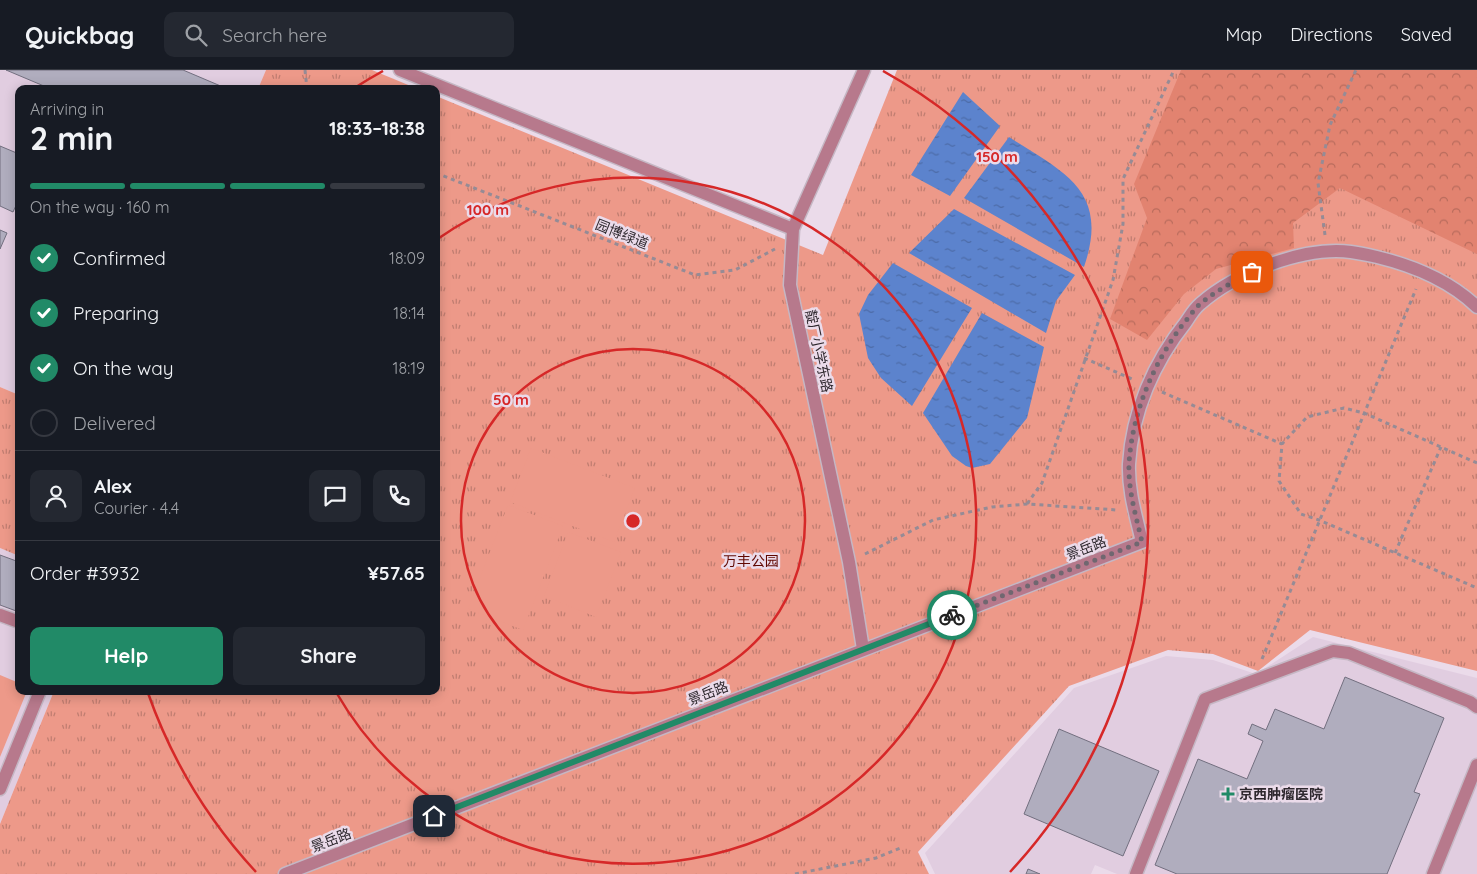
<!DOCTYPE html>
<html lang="en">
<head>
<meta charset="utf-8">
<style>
	:root { --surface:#171b24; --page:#242831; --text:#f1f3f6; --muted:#9ea1a6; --line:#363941; --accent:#218a67 }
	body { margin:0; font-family:Quicksand,"Noto Sans SC",sans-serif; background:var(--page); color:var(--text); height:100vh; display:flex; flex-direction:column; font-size:19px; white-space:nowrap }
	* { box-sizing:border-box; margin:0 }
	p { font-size:16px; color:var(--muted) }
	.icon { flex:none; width:28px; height:28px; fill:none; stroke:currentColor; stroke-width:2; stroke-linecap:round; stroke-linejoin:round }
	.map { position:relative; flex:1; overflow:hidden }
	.panel { position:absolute; left:15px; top:15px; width:425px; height:610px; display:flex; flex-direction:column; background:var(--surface); border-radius:10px; box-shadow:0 2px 12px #0003 }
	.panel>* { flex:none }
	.pin { position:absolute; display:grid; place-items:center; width:42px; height:42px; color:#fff; margin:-21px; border-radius:10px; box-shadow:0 2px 8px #0006 }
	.courier { position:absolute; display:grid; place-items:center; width:50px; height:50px; margin:-25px; border:4px solid #218a67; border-radius:50%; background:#fff; color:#222; box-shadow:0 1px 6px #0007 }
	.overview em { font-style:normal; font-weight:700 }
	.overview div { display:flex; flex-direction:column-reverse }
	.overview { display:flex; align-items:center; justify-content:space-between; height:85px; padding:0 15px }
	h1 { font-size:32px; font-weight:700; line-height:38px }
	.bar { display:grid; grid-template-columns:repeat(4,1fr); gap:8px 5px; align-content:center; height:60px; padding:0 15px }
	.bar i { height:6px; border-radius:4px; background:var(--line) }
	.bar .selected { background:var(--accent) }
	.bar p { grid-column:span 4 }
	.line { display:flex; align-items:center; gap:12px; padding:0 15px; border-top:1px solid var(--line) }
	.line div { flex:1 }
	.round { display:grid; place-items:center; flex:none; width:52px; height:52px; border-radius:10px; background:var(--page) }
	ol { padding:0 15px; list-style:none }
	li { display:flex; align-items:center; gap:15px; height:55px }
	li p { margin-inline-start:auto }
	li .icon { padding:5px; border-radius:50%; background:var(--accent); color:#fff; stroke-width:4 }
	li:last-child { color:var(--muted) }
	li i { width:28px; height:28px; border:2px solid var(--line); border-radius:50% }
	.action { display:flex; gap:10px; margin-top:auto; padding:10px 15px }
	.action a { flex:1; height:58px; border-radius:10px; background:var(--accent); color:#fff; font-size:20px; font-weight:700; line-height:58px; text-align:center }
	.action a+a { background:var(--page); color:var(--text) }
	header { display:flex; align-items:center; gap:30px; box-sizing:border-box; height:70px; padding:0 25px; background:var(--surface); border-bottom:1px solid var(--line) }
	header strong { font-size:24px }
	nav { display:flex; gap:28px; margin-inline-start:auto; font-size:18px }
	.search { width:350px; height:45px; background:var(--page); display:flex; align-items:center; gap:12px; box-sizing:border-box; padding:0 18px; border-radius:10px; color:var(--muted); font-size:19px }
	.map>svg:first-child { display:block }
	.built { fill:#e1cde0 }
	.grass { fill:url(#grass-tufts) }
	.forest { fill:url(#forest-crowns) }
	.garden { fill:#ed9989 }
	.water { fill:url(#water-ripples) }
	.building { fill:#b0adbe; stroke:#726f7f }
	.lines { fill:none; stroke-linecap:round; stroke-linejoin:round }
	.minor-casing { stroke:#c5b7c4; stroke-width:15 }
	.path { stroke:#968b95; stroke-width:3; stroke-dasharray:4 4; stroke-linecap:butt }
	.minor { stroke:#b7798c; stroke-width:12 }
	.done { stroke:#706770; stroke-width:5; stroke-dasharray:0 9 }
	.route { stroke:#218a67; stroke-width:6 }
	.ring { fill:none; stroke:#d62828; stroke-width:2.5 }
	.poi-dot { fill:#218a67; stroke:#ebdbea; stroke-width:2 }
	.labels { text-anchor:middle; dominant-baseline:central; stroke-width:5; stroke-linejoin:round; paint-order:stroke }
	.street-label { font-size:14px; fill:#2e282e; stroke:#ebdbea }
	.park-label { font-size:14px; fill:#600700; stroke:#ebdbea }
	.poi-label { font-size:14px; font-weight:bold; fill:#2e282e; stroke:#ebdbea; text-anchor:start }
	.centre { fill:#d62828; stroke:#ebdbea; stroke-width:2.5 }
	.ring-label { font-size:15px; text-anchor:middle; font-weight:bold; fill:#d62828; stroke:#ebdbea; stroke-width:5; stroke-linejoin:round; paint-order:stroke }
</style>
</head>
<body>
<header>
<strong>Quickbag</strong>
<div class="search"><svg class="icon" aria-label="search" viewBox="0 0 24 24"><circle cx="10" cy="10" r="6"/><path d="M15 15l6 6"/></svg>Search here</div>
<nav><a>Map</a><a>Directions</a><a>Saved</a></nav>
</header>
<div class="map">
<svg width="1477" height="804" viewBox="0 0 1477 804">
	<defs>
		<pattern id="grass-tufts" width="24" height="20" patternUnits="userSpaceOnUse" patternTransform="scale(1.25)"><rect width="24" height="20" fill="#ed9989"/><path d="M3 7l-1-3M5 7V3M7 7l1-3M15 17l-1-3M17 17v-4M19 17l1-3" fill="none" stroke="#c07d70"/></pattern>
		<pattern id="forest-crowns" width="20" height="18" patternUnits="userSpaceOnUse" patternTransform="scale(1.25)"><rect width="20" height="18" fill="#e28370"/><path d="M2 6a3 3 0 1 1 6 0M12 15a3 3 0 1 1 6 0" fill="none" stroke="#b86b5c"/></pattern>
		<pattern id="water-ripples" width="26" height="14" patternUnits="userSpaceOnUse" patternTransform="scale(1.25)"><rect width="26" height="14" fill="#5c83cd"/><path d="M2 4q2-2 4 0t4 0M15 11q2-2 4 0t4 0" fill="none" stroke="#4c6ba7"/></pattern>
	</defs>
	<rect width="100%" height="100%" fill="#ebdbea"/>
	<path class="built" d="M0 0H266L258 19H19V325L0 317Z
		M0 478 19 486V621H54L0 754Z
		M1313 567 1477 608V804H1117L1095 795 1091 804H935L925 783 1074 618 1166 586 1213 590 1256 604Z"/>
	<path class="grass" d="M266 0H372L418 19H258Z
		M897 0H1477V601L1310 560 1258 601 1213 584 1168 580 1069 616 918 782 929 804H0V754L54 621H436V26L823 185Z
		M0 317 19 325V486L0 478Z"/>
	<path class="forest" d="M1181 0H1477V184L1340 118 1293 153 1294 178 1216 199 1184 224 1147 270 1110 249 1147 148 1134 114Z"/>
	<path class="garden" d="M531 378 635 418 614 472 510 432Z
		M508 435 563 456 523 560 468 539Z
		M568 462 621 482 596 547 544 526Z
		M0 605 19 613V621H27L0 687Z"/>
	<path class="water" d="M963 22 1000 56 950 126 911 105Z
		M1009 67C1065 103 1110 121 1084 197L964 128Z
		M954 139 1075 205 1056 231 1046 263 909 183Z
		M893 193 972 238 912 336 881 308 868 288 859 244 868 225Z
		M982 243 1044 277 1027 348 990 394 972 398 966 396 952 386 923 343Z"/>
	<path class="building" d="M6 0H183L223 17 222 19H51Z
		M0 76 19 84V129L13 142 0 136Z
		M0 160 7 163 0 179Z
		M0 485 19 492V542L0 535Z
		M1345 607 1444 648 1414 722 1420 724 1387 804H1177L1155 795 1198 689 1247 709 1263 671 1248 664 1252 654 1266 660 1275 639 1324 659Z
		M1059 659 1159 701 1123 786 1024 744Z
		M1028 799 1040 804H1026Z"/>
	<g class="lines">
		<defs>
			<path id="minor" d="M400 0 793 159
				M0 545 19 552
				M863 579 849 492 790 215 793 159 864 0
				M0 719 40 621
				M285 804 1142 472C1136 446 1128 421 1129 394 1132 342 1154 292 1186 252 1190 246 1194 239 1200 234 1235 203 1304 176 1351 182 1359 183 1368 185 1377 187 1414 196 1449 210 1477 237
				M1136 804 1205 629 1333 581 1349 583 1470 632 1477 637
				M1433 804 1477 695"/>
		</defs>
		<use href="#minor" class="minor-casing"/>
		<path class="path" d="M305 0 307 19
			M436 103 695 205 735 200 775 179
			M1325 165 1318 113 1330 55 1356 0
			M1084 288 1132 309
			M1162 322 1282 374
			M1477 393 1364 343 1344 338 1307 347 1282 374 1279 411 1301 444 1319 450 1477 518
			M1027 434 1042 413 1113 210 1123 154V109L1174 0
			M1395 483 1441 377
			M865 484 933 450 992 437 1027 434 1117 440
			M1262 589 1416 219
			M795 804 876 788 903 777"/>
		<use href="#minor" class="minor"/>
	</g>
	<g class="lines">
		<path class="done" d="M952 545 1142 472C1136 446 1128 420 1129 394 1132 343 1153 294 1183 254 1189 248 1194 239 1200 234 1216 221 1234 211 1252 202"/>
		<path class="route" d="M434 746 952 545"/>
	</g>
	<g class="ring">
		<circle cx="633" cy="451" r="172"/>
		<path d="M436 170A343 343 0 1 1 336 622"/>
		<path d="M256 802A515 515 0 0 1 148 623M356 17A515 515 0 0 1 383 1M883 1A515 515 0 0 1 1010 802"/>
	</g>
	<path class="poi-dot" d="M1225.5 716.5h5v5h5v5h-5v5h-5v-5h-5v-5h5z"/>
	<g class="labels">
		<g class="street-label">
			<text transform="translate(622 164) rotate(22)">园博绿道</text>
			<text transform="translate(819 281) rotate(78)">靛厂小学东路</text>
			<text transform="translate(1086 478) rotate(-21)">景岳路</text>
			<text transform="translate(708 623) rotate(-21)">景岳路</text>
			<text transform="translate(331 770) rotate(-21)">景岳路</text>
		</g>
		<g class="park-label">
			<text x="751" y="491">万丰公园</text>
		</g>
		<g class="poi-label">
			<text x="1239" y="724">京西肿瘤医院</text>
		</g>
	</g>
	<circle cx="633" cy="451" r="8" class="centre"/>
	<g class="ring-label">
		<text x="997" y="92">150 m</text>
		<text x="488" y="145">100 m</text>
		<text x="511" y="335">50 m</text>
	</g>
</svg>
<div class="pin" style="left:1252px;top:202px;background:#ea580c"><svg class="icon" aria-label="bag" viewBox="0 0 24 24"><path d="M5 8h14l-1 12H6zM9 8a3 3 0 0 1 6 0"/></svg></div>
<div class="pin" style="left:434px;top:746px;background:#1f2937"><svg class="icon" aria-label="home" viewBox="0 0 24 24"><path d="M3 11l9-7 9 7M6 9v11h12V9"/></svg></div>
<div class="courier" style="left:952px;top:545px"><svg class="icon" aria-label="bike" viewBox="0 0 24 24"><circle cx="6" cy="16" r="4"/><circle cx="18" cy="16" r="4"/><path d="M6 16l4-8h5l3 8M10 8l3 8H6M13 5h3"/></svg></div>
<section class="panel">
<div class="overview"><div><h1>2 min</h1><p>Arriving in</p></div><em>18:33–18:38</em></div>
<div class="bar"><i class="selected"></i><i class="selected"></i><i class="selected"></i><i></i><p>On the way · 160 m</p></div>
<ol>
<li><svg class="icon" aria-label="check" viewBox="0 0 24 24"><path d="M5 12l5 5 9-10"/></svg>Confirmed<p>18:09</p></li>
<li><svg class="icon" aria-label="check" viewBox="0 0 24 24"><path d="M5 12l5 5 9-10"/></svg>Preparing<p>18:14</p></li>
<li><svg class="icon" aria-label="check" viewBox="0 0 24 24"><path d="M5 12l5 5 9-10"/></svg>On the way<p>18:19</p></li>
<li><i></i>Delivered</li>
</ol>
<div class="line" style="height:90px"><a class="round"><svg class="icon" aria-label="person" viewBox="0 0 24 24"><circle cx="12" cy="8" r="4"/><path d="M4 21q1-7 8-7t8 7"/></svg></a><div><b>Alex</b><p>Courier · 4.4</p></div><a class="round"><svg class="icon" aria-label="chat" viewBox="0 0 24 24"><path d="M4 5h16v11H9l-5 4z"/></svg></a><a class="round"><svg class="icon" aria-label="phone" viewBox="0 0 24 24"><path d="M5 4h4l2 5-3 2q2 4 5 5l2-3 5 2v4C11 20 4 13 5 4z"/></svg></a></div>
<div class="line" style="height:65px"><div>Order #3932</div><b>¥57.65</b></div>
<div class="action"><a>Help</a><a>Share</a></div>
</section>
</div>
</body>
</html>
